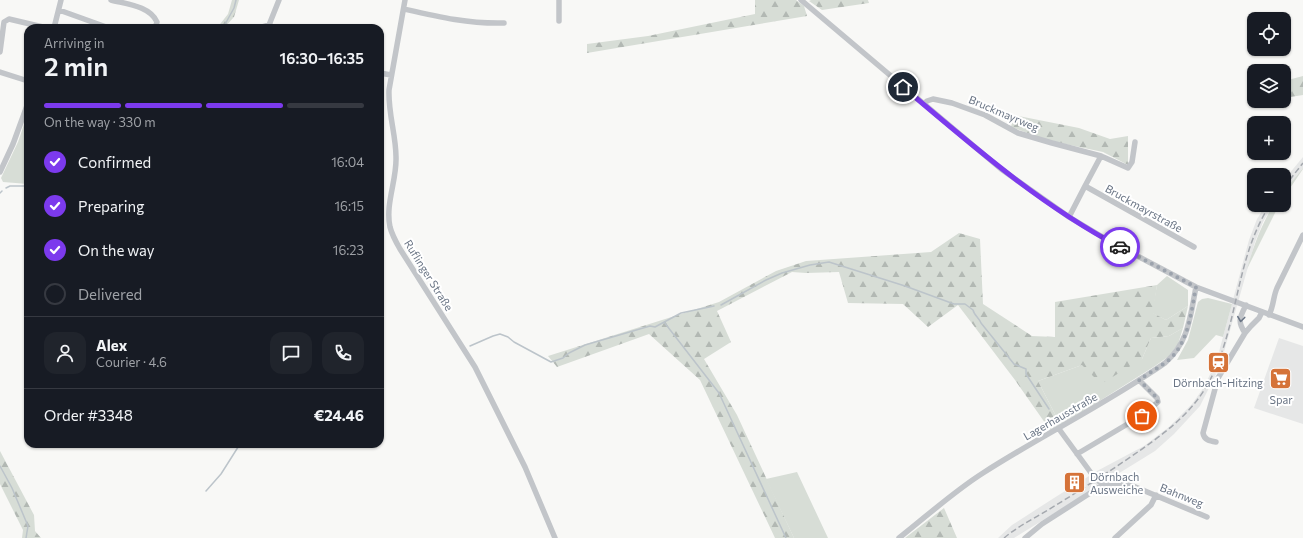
<!DOCTYPE html>
<html lang="en">
<head>
<meta charset="utf-8">
<style>
	:root { --surface:#171b24; --page:#20242c; --text:#f1f3f6; --muted:#9ea1a6; --line:#363941; --accent:#7c3aed }
	body { margin:0; font-family:Commissioner,sans-serif; background:var(--page); color:var(--text); height:100vh; display:flex; flex-direction:column; font-size:15px; white-space:nowrap }
	* { box-sizing:border-box; margin:0 }
	p { font-size:13px; color:var(--muted) }
	.icon { flex:none; width:22px; height:22px; fill:none; stroke:currentColor; stroke-width:2; stroke-linecap:round; stroke-linejoin:round }
	.map { position:relative; flex:1; overflow:hidden }
	.side { position:absolute; left:24px; top:24px; width:360px; height:424px; display:flex; flex-direction:column; background:var(--surface); border-radius:12px; box-shadow:0 1px 3px #0004 }
	.side>* { flex:none }
	.tools { position:absolute; left:1247px; top:12px; display:grid; gap:8px }
	.tools a { display:grid; place-items:center; width:44px; height:44px; border-radius:8px; background:var(--surface); box-shadow:0 1px 3px #0004; font-size:20px }
	.pin { position:absolute; display:grid; place-items:center; width:34px; height:34px; color:#fff; margin:-17px; border:2px solid #fff; border-radius:50%; box-shadow:0 1px 4px #0007 }
	.courier { position:absolute; display:grid; place-items:center; width:40px; height:40px; margin:-20px; border:3px solid #7c3aed; border-radius:50%; background:#fff; color:#222; box-shadow:0 1px 5px #0007 }
	.head em { font-style:normal; font-weight:600 }
	.head div { display:flex; flex-direction:column-reverse }
	.head { display:flex; align-items:center; justify-content:space-between; height:68px; padding:0 20px }
	h1 { font-size:26px; font-weight:600; line-height:30px }
	.bar { display:grid; grid-template-columns:repeat(4,1fr); gap:6px 4px; align-content:center; height:48px; padding:0 20px }
	.bar i { height:5px; border-radius:3px; background:var(--line) }
	.bar .selected { background:var(--accent) }
	.bar p { grid-column:span 4 }
	.line { display:flex; align-items:center; gap:10px; padding:0 20px; border-top:1px solid var(--line) }
	.line div { flex:1 }
	.round { display:grid; place-items:center; flex:none; width:42px; height:42px; border-radius:12px; background:var(--page) }
	ol { padding:0 20px; list-style:none }
	li { display:flex; align-items:center; gap:12px; height:44px }
	li p { margin-inline-start:auto }
	li .icon { padding:4px; border-radius:50%; background:var(--accent); color:#fff; stroke-width:4 }
	li:last-child { color:var(--muted) }
	li i { width:22px; height:22px; border:2px solid var(--line); border-radius:50% }
	.map>svg:first-child { display:block }
	.built { fill:#e6e7e7 }
	.grass { fill:#d7ddd6 }
	.forest { fill:url(#forest-firs) }
	.lines { fill:none; stroke-linecap:round; stroke-linejoin:round }
	.stream { stroke:#bcc4ca; stroke-width:1.5 }
	.minor { stroke:#c2c5c9; stroke-width:5.5 }
	.rail { stroke:#a4a8ae; stroke-width:1.5; stroke-dasharray:6 3; stroke-linecap:butt }
	.oneway { stroke:#6a7585 }
	.done { stroke:#9ca3ad; stroke-width:4; stroke-dasharray:0 7.2 }
	.route { stroke:#7c3aed; stroke-width:5 }
	.labels { text-anchor:middle; dominant-baseline:central; stroke-width:4; stroke-linejoin:round; paint-order:stroke }
	.street-label { font-size:11px; fill:#6a7585; stroke:#fff }
	.poi-label { font-size:11px; fill:#6a7585; stroke:#fff }
</style>
</head>
<body>
<div class="map">
<svg width="1303" height="538" viewBox="0 0 1303 538">
	<defs>
		<pattern id="forest-firs" width="22" height="20" patternUnits="userSpaceOnUse"><rect width="22" height="20" fill="#d7ddd6"/><path d="M5 1l3.5 6h-7zM16 11l3.5 6h-7z" fill="#b2b8b3"/></pattern>
	</defs>
	<rect width="100%" height="100%" fill="#f8f8f6"/>
	<path class="built" d="M1303 157V168L1284 191V180Z
		M1266 205H1273L1263 222 1255 242 1220 366 1200 406 1174 434 1155 451 1014 538H998L1012 525 1054 498 1097 471 1144 446 1169 427 1192 404 1202 390 1216 363 1249 240 1257 219Z
		M1279 338 1303 346V424L1254 408Z"/>
	<path class="grass" d="M28 113V184L3 182 1 178 18 142Z
		M1303 168V169L1284 197V191Z
		M1273 205H1279L1247 269C1254 244 1261 227 1273 205Z
		M1167 276 1188 290V306L1166 320 1152 313 1157 285Z
		M1208 298 1232 304 1223 337 1216 335 1194 358 1177 360 1188 340 1198 302 1202 299Z
		M1183 328 1178 344 1169 356 1155 366 1090 407 1060 424 1038 381 1082 365 1142 359 1151 338 1169 336Z
		M797 472 828 538H794L766 479Z"/>
	<path class="forest" d="M232 0H239L234 17 224 28H217L228 14Z
		M755 0H796L804 6 807 16 587 53V44L648 36 755 14Z
		M811 0H868L869 3 822 10 809 1Z
		M1303 76V95L1284 98V81Z
		M1014 115 1079 128 1110 139 1128 136V165L1103 152 1046 140 1011 127Z
		M959 233 980 239 983 304 1032 336 1055 337V302L1157 285 1153 313 1166 320 1188 306 1183 328 1169 336 1151 338 1142 359 1101 384 1082 365 1038 381 1060 424 1050 430 1015 380 958 305 928 327 903 304 848 303 839 272 806 273 792 272 717 311 731 342 704 359 737 415 794 538H775L700 380 649 334 557 367 548 356 719 302 776 271 806 261 931 252Z
		M0 451 34 515 35 531 41 538H22L23 530 0 484Z
		M944 508 957 538H905Z"/>
	<g class="lines">
		<path class="stream" d="M223 28 234 8 236 0
			M6 188 10 186H28
			M0 193 2 191
			M721 305 766 280 782 273 810 265 829 262 905 286 954 304H965L973 310C974 315 979 318 981 323L1014 364 1026 369V374L1049 409
			M664 322 719 393 786 538
			M470 346 493 336 500 334 508 337 514 342 551 362 563 358 569 353 585 345 650 326 655 327 681 313 714 306
			M0 466 12 488 28 526 26 538
			M206 491 221 474 240 444"/>
		<path class="minor" d="M111 0C126 4 150 6 157 22L155 28
			M405 0 389 90C388 113 396 135 396 157 397 180 385 204 390 227 392 235 396 242 400 249L475 367 525 467 555 538
			M801 0 1001 169 1069 217 1111 242 1196 287 1303 327
			M404 9C439 17 469 24 504 23
			M59 10 109 28
			M559 21V0
			M269 25 279 0
			M54 28 61 0
			M259 28 269 25 275 28
			M0 52 4 22 9 19 47 28
			M0 72 28 81
			M380 73 391 75
			M924 104 927 101 933 99 952 103 985 115 1018 133 1052 143 1101 156
			M0 172 13 144 28 103
			M1085 186 1101 156 1128 168 1132 162 1135 142
			M1069 217 1085 186 1194 247
			M1269 315C1274 305 1273 297 1277 288L1303 235
			M1245 333C1237 321 1240 317 1246 305
			M1059 429 1094 477 1102 484 1106 485 1120 483 1133 486 1207 517
			M1216 442C1210 441 1204 440 1203 433L1218 378 1245 333 1251 326 1259 318 1262 312
			M1077 454 1141 416 1158 402 1157 398 1139 380
			M899 538C927 516 953 492 983 473 1042 435 1106 404 1165 363 1189 342 1190 317 1196 287
			M1025 538 1042 524 1098 488 1102 484
			M1115 538 1151 505 1156 495"/>
		<path class="rail" d="M1284 187 1303 163
			M1004 538C1017 527 1033 519 1048 510 1076 493 1104 475 1132 456 1162 435 1191 415 1209 382 1239 326 1235 258 1270 205"/>
	</g>
	<defs><path id="oneway-chevron" d="M-2-3.5L2.5 0L-2 3.5" fill="none" stroke-width="1.6" stroke-linecap="round" stroke-linejoin="round"/></defs>
	<use class="oneway" href="#oneway-chevron" transform="translate(1241 319) rotate(97)"/>
	<g class="lines">
		<path class="done" d="M1120 247 1196 287C1191 312 1189 341 1170 359 1160 367 1149 373 1139 380L1157 398 1158 401 1156 404 1142 416"/>
		<path class="route" d="M903 87C973 146 1039 204 1120 247"/>
	</g>
	<defs>
		<symbol id="station-square" viewBox="-11 -11 22 22"><rect x="-9" y="-9" width="18" height="18" rx="4" fill="#d57339" stroke="#fff"/><path d="M-3-6H3Q5-6 5-4V2Q5 4 3 4L4.5 6H3L1.5 4h-3L-3 6H-4.5L-3 4Q-5 4-5 2V-4Q-5-6-3-6ZM-3.5-4v3h7v-3ZM-3.5 1v1.5H-2V1ZM2 1v1.5H3.5V1Z" fill="#fff"/></symbol>
		<symbol id="supermarket-square" viewBox="-11 -11 22 22"><rect x="-9" y="-9" width="18" height="18" rx="4" fill="#d57339" stroke="#fff"/><path d="M-6-5.5h2.5l.6 2H6L4.5 2H-2.5L-4.4-4H-6ZM-1.5 3.2a1.3 1.3 0 1 0 .1 0ZM3 3.2a1.3 1.3 0 1 0 .1 0Z" fill="#fff"/></symbol>
		<symbol id="building-square" viewBox="-11 -11 22 22"><rect x="-9" y="-9" width="18" height="18" rx="4" fill="#d57339" stroke="#fff"/><path d="M-4-6H4V6H1V3H-1V6H-4ZM-2.5-4.3h1.7v1.8h-1.7ZM.8-4.3h1.7v1.8H.8ZM-2.5-1h1.7V.8h-1.7ZM.8-1h1.7V.8H.8Z" fill="#fff"/></symbol>
	</defs>
	<g fill-rule="evenodd">
		<use href="#station-square" x="1206" y="350" width="25" height="25"/>
		<use href="#supermarket-square" x="1268" y="366" width="25" height="25"/>
		<use href="#building-square" x="1062" y="470" width="25" height="25"/>
	</g>
	<g class="labels">
		<g class="street-label">
			<text transform="translate(1004 113) rotate(23)">Bruckmayrweg</text>
			<text transform="translate(1144 208) rotate(29)">Bruckmayrstraße</text>
			<text transform="translate(429 275) rotate(58)">Ruflinger Straße</text>
			<text transform="translate(1060 416) rotate(-30)">Lagerhausstraße</text>
			<text transform="translate(1182 495) rotate(22)">Bahnweg</text>
		</g>
		<g class="poi-label">
			<text x="1218" y="382">Dörnbach-Hitzing</text>
			<text x="1281" y="399">Spar</text>
			<text x="1090" y="476" text-anchor="start">Dörnbach<tspan x="1090" dy="13">Ausweiche</tspan></text>
		</g>
	</g>
</svg>
<div class="tools">
<a><svg class="icon" aria-label="locate" viewBox="0 0 24 24"><circle cx="12" cy="12" r="6"/><path d="M12 2v4M12 18v4M2 12h4M18 12h4"/></svg></a>
<a><svg class="icon" aria-label="layers" viewBox="0 0 24 24"><path d="M12 4l9 5-9 5-9-5zM3 14l9 5 9-5"/></svg></a>
<a>+</a>
<a>−</a>
</div>
<div class="pin" style="left:1142px;top:416px;background:#ea580c"><svg class="icon" aria-label="bag" viewBox="0 0 24 24"><path d="M5 8h14l-1 12H6zM9 8a3 3 0 0 1 6 0"/></svg></div>
<div class="pin" style="left:903px;top:87px;background:#1f2937"><svg class="icon" aria-label="home" viewBox="0 0 24 24"><path d="M3 11l9-7 9 7M6 9v11h12V9"/></svg></div>
<div class="courier" style="left:1120px;top:247px"><svg class="icon" aria-label="car" viewBox="0 0 24 24"><path d="M5 17H2v-5l4-1 3-4h7l3 4 3 1v5h-3M9 17h6M6 11h13"/><circle cx="7" cy="17" r="2"/><circle cx="17" cy="17" r="2"/></svg></div>
<section class="side">
<div class="head"><div><h1>2 min</h1><p>Arriving in</p></div><em>16:30–16:35</em></div>
<div class="bar"><i class="selected"></i><i class="selected"></i><i class="selected"></i><i></i><p>On the way · 330 m</p></div>
<ol>
<li><svg class="icon" aria-label="check" viewBox="0 0 24 24"><path d="M5 12l5 5 9-10"/></svg>Confirmed<p>16:04</p></li>
<li><svg class="icon" aria-label="check" viewBox="0 0 24 24"><path d="M5 12l5 5 9-10"/></svg>Preparing<p>16:15</p></li>
<li><svg class="icon" aria-label="check" viewBox="0 0 24 24"><path d="M5 12l5 5 9-10"/></svg>On the way<p>16:23</p></li>
<li><i></i>Delivered</li>
</ol>
<div class="line" style="height:72px"><a class="round"><svg class="icon" aria-label="person" viewBox="0 0 24 24"><circle cx="12" cy="8" r="4"/><path d="M4 21q1-7 8-7t8 7"/></svg></a><div><b>Alex</b><p>Courier · 4.6</p></div><a class="round"><svg class="icon" aria-label="chat" viewBox="0 0 24 24"><path d="M4 5h16v11H9l-5 4z"/></svg></a><a class="round"><svg class="icon" aria-label="phone" viewBox="0 0 24 24"><path d="M5 4h4l2 5-3 2q2 4 5 5l2-3 5 2v4C11 20 4 13 5 4z"/></svg></a></div>
<div class="line" style="height:52px"><div>Order #3348</div><b>€24.46</b></div>
</section>
</div>
</body>
</html>
